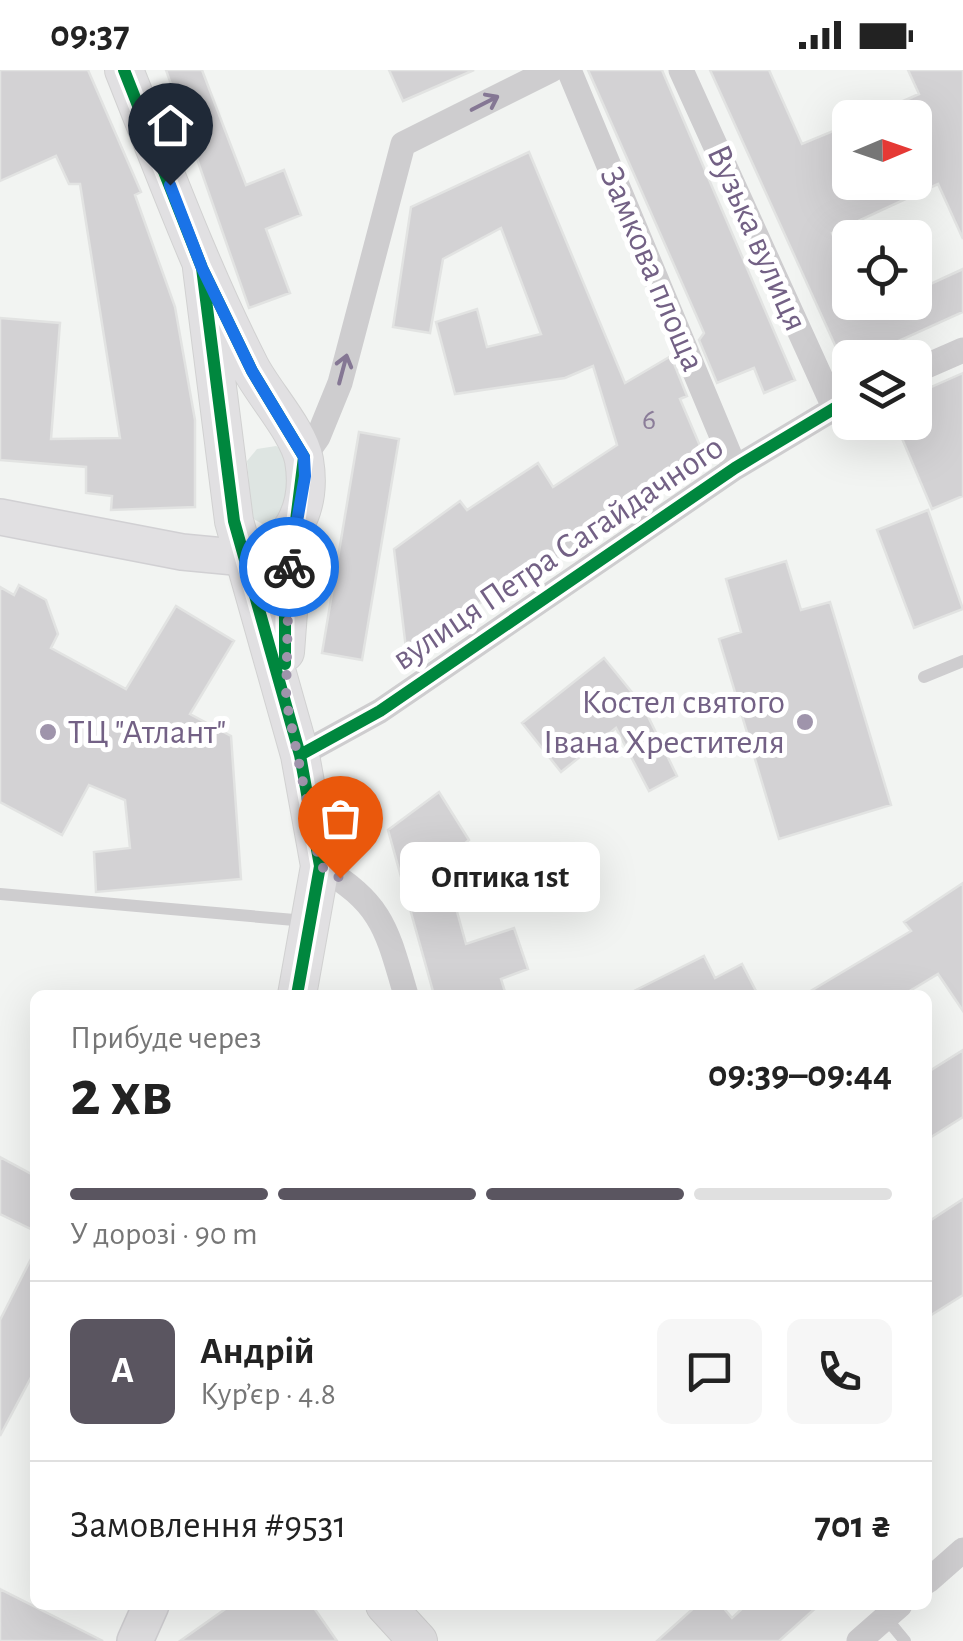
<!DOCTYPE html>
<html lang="uk">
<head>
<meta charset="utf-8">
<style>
	:root { --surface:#fff; --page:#f6f6f6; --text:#222; --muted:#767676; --line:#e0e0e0; --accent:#5a5560 }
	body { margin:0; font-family:"Alegreya Sans",sans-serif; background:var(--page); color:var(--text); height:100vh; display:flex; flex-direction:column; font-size:38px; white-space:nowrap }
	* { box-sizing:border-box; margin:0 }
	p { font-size:32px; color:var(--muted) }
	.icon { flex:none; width:55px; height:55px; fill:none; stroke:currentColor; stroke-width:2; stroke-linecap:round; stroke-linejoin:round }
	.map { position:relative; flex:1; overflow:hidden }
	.details { position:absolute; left:30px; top:920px; width:902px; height:620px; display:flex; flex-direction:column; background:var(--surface); border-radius:15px; box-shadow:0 10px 40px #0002 }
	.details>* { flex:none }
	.needle { width:65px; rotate:88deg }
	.controls { position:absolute; left:832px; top:30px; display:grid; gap:20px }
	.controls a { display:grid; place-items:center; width:100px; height:100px; border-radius:15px; background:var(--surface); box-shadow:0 10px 40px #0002; font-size:50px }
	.pin { position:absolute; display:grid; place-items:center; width:85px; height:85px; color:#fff; margin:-102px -42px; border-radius:50% 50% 50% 0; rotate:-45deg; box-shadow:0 0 10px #0007 }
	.pin .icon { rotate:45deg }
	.courier { position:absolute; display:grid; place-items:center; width:100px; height:100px; margin:-50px; border:8px solid #1a73e8; border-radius:50%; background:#fff; color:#222; box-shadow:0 2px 12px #0007 }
	.bubble { position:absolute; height:70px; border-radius:15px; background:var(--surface); box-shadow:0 10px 40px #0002; font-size:32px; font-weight:600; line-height:70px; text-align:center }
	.summary em { font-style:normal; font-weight:600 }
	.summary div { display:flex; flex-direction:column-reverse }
	.summary { display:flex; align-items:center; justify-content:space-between; height:170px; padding:0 40px }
	h1 { font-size:65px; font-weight:600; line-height:75px }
	.bar { display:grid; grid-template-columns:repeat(4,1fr); gap:15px 10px; align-content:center; height:120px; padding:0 40px }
	.bar i { height:12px; border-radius:8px; background:var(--line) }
	.bar .active { background:var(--accent) }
	.bar p { grid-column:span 4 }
	.line { display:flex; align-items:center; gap:25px; padding:0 40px; border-top:2px solid var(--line) }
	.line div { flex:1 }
	.round { display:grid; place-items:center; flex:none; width:105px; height:105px; border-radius:15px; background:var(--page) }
	.status { display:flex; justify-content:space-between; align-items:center; height:70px; padding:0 50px; background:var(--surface); direction:ltr }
	.status svg { height:28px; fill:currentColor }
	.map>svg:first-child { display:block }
	.green { fill:#dee5e2 }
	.building { fill:#d3d2d4; stroke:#e2e3e2; stroke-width:2.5 }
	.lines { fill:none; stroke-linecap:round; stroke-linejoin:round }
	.secondary-casing { stroke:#d1d0d3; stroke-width:38 }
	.primary-casing { stroke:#d1d1d1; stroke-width:40 }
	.lane { stroke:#cecdcf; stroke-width:12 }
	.street { stroke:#cecdcf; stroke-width:25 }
	.secondary { stroke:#e1e0e2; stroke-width:35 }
	.primary { stroke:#e1e0e2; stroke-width:38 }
	.cycleway-casing { stroke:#fff; stroke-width:19 }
	.cycleway { stroke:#00873e; stroke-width:12 }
	.oneway { stroke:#857794 }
	.done { stroke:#9f94ab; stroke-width:10; stroke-dasharray:0 18 }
	.route { stroke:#1a73e8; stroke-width:12 }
	.poi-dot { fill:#9f94ab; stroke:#fff; stroke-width:4 }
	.labels { text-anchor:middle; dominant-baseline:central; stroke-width:10; stroke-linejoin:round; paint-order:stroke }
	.number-label { font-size:30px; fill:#8b7d99 }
	.street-label { font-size:35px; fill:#736185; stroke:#fff }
	.poi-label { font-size:35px; fill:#736185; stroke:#fff; text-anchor:end }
</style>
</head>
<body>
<div class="status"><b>09:37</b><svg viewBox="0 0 49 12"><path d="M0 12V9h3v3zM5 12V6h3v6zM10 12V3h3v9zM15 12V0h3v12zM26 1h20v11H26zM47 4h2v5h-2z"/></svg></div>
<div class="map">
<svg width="963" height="1571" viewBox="0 0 963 1571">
	<rect width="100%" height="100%" fill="#f2f4f2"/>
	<path class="green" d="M276 376 282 379C289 407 290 429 274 454L266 456 252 448 247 391 257 379Z"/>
	<path class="building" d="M0 0H88L141 122 135 125 175 237 195 350V437L111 440 112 426 86 423V397L0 390V248L60 253 51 369 120 368 80 114H69L56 86 0 111Z
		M166 0H202L246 115 284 100 301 145 266 159 290 223 249 238Z
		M389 0H474L403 31Z
		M588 0H662L795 310 764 323 754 298 717 313 699 270 704 263Z
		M710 0H769L802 74 850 54V112H915V48H865L919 24 908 0H963V169L938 114 832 163 850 202V232H915V221L963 199V242L861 288H850L844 295Z
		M529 82 625 313 671 286 687 326 680 329 706 390 529 506 525 500 407 587 394 479 460 431 467 440 538 393 553 417 617 375 593 296 565 308 455 324 436 252 477 239 487 277 541 264 501 158 443 189 430 263 393 257 411 137Z
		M963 303V426L932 439 895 352H915V324Z
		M359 362 399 369 362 590 322 583Z
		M928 440 963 539 914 558 877 460Z
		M786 491 801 540 830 532 891 735 779 769 719 569 741 562 726 509Z
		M19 515 46 530 58 564 51 578 126 619 176 536 234 571 190 644 231 666 241 809 96 822 94 782 130 778 125 730 89 715 62 765 0 732V517L14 525Z
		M604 588 643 636 677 706 649 721 616 658 561 702 522 653Z
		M439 722 469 770 443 791 466 874 514 858 528 899 501 909 506 925H434L388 760Z
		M963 813V941L938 904 903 925H804L911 861 904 852Z
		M704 886 715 908 742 894 758 925H626Z
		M963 980V1047L928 1069V1002Z
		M0 1087 35 1106V1161L0 1144Z
		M963 1129V1225L928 1247V1152Z
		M35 1181V1300L0 1366V1250Z
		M0 1519 103 1571H0Z
		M231 1535H312L337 1571H180Z
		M697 1535H721L732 1548 746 1535H819L779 1571H657Z"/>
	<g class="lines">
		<defs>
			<path id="secondary" d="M0 447 182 482 245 488
				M135 1571 151 1535"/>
			<path id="primary" d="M124 0C164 100 201 201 250 297 264 324 299 362 304 390 312 436 292 482 245 488
				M202 198 234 451 300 685 320 796 297 925
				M285 582 294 462
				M385 1535 418 1571"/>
		</defs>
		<use href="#secondary" class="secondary-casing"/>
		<use href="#primary" class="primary-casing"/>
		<path class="lane" d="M924 607 963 591
			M0 824 306 851
			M886 1548 905 1571"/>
		<path class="street" d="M569 0 735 398
			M681 0 834 337
			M915 301 963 280
			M304 387 318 367 340 313 403 74 551 0
			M300 685 380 641 735 398 850 329
			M320 796C383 835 386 857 406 925
			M928 1511 963 1480
			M859 1571 900 1535"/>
		<use href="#secondary" class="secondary"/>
		<use href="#primary" class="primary"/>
		<defs>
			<path id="cycleway" d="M124 0 202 198 252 301 304 387 285 538V594
				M202 198 234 451 300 685 320 796 297 925
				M300 685 380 641 735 398 850 329"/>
		</defs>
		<use href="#cycleway" class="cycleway-casing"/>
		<use href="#cycleway" class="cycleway"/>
	</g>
	<defs><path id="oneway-shaft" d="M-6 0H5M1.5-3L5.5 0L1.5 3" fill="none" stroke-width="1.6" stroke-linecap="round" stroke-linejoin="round" transform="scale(2.5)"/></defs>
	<g class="oneway">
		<use href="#oneway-shaft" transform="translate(485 33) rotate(-27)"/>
		<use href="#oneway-shaft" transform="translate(343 299) rotate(-75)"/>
	</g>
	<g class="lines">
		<path class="done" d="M289 497 286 629 320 796 340 808"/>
		<path class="route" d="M170 115 202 198 252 301 304 387 305 406 289 497"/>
	</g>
	<g class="poi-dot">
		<circle cx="805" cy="652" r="10"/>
		<circle cx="48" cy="662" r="10"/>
	</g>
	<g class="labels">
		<g class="number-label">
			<text x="649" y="350">6</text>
		</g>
		<g class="street-label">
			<text transform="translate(757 168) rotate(66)">Вузька вулиця</text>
			<text transform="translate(652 199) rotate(67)">Замкова площа</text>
			<text transform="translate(558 483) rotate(-34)">вулиця Петра Сагайдачного</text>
		</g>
		<g class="poi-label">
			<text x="785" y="632">Костел святого<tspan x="785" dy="40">Івана Хрестителя</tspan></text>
			<text x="68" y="662" text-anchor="start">ТЦ "Атлант"</text>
		</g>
	</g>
</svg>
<div class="controls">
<a><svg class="needle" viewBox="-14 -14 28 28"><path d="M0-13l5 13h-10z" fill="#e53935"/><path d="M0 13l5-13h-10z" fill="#767676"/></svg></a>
<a><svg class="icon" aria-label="locate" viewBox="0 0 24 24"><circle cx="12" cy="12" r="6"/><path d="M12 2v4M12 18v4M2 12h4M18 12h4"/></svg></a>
<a><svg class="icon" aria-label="layers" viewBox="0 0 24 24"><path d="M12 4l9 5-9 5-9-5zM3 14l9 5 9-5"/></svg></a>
</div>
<div class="pin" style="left:340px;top:808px;background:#ea580c"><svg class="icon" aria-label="bag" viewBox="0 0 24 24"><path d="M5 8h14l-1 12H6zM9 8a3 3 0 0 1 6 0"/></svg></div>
<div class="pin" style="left:170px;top:115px;background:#1f2937"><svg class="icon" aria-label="home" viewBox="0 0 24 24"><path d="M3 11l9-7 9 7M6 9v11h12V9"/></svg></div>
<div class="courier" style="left:289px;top:497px"><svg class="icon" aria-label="bike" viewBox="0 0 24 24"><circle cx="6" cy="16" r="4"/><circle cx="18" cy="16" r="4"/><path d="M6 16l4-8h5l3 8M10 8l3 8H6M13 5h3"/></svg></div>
<div class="bubble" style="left:400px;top:772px;width:200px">Оптика 1st</div>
<section class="details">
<div class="summary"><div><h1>2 хв</h1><p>Прибуде через</p></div><em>09:39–09:44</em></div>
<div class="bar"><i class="active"></i><i class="active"></i><i class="active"></i><i></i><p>У дорозі · 90 m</p></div>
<div class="line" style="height:180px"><b class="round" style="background:var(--accent);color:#fff">А</b><div><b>Андрій</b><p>Кур’єр · 4.8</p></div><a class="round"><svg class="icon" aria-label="chat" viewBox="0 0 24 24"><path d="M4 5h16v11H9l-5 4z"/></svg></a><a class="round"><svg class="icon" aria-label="phone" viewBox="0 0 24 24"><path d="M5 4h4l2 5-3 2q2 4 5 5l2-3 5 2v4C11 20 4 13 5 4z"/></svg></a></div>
<div class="line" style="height:130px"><div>Замовлення #9531</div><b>701 ₴</b></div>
</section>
</div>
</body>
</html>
